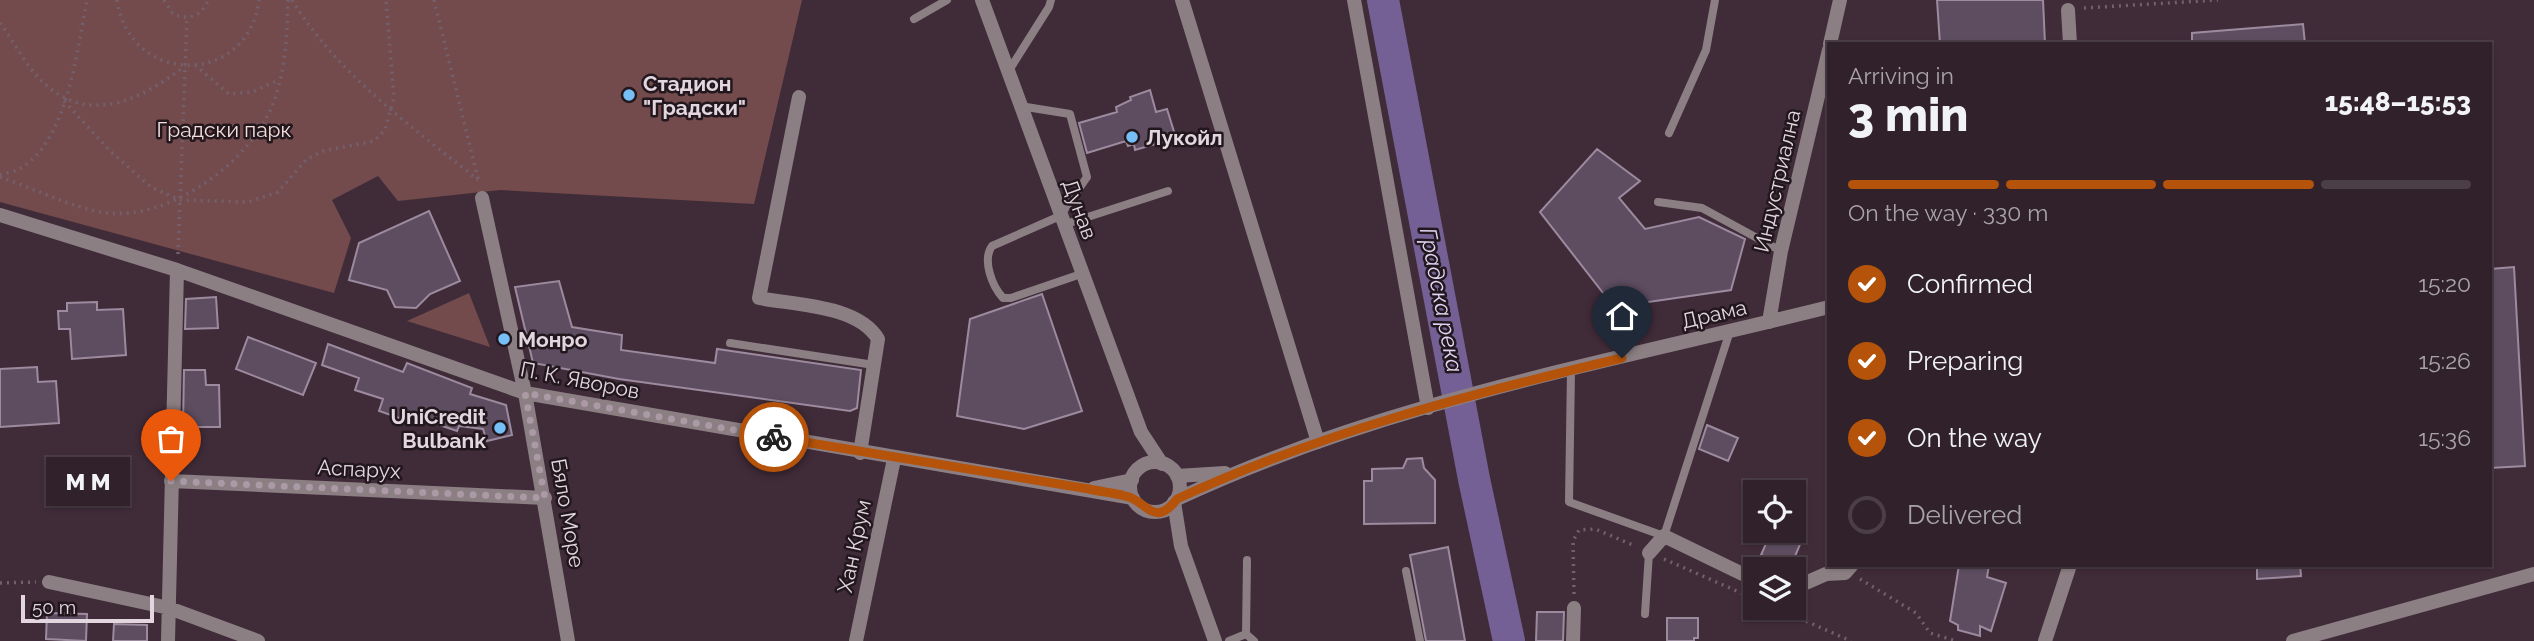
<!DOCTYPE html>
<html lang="en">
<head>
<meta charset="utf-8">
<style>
	:root { --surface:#30212b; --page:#3c2e37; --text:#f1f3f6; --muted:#a8a3a9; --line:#4b3e47; --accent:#b45309 }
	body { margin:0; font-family:Raleway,sans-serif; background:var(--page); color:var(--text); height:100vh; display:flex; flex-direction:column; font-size:26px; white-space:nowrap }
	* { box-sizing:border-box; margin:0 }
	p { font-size:23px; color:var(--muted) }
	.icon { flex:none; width:38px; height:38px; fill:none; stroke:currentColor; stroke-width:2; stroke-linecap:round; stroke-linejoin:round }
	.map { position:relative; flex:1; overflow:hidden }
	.drawer { position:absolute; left:1827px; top:42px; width:665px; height:525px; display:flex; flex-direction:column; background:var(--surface); border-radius:0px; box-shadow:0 2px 5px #0004,0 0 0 2px var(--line) }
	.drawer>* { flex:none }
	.fabs { position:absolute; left:1743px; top:480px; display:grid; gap:14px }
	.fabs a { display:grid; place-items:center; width:63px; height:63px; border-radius:0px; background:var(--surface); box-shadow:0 2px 5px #0004,0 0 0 2px var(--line); font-size:35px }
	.scale { position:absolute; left:21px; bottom:18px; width:133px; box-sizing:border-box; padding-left:7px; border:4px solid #e4d6df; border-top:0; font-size:19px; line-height:24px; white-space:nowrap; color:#e4d6df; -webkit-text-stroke:5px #21171d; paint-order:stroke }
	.pin { position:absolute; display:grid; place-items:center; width:60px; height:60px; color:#fff; margin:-72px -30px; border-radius:50% 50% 50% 0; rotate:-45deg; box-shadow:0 0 7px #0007 }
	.pin .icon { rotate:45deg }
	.courier { position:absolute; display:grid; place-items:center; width:70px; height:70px; margin:-35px; border:5px solid #b45309; border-radius:50%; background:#fff; color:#222; box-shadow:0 2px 9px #0007 }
	.bubble { position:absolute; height:49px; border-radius:0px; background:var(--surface); box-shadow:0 2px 5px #0004,0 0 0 2px var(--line); font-size:23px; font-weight:800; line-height:49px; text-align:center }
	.overview em { font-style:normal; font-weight:800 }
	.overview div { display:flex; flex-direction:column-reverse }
	.overview { display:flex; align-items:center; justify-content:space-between; height:119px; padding:0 21px }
	h1 { font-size:46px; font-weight:800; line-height:52px }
	.bar { display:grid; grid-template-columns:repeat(4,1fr); gap:10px 7px; align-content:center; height:84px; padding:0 21px }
	.bar i { height:9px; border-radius:5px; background:var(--line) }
	.bar .on { background:var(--accent) }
	.bar p { grid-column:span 4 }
	ol { padding:0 21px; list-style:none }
	li { display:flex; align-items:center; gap:21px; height:77px }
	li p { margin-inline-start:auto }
	li .icon { padding:7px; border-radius:50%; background:var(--accent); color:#fff; stroke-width:4 }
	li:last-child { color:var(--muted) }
	li i { width:38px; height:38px; border:4px solid var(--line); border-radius:50% }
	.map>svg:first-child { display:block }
	.green { fill:#744b4c }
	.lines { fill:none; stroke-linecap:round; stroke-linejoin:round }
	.river { stroke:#746095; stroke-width:32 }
	.building { fill:#5e4d61; stroke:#9c8a9f; stroke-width:2 }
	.path { stroke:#73606c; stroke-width:3.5; stroke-dasharray:2 5; stroke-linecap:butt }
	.lane { stroke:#8c7f83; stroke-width:8 }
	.street { stroke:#8c7f83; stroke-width:14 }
	.done { stroke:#ab9aa5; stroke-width:7; stroke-dasharray:0 12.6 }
	.route { stroke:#b45309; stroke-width:9 }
	.poi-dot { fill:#77bff7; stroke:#21171d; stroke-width:2.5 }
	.labels { text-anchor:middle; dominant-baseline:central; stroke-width:5; stroke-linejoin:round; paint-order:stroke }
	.poi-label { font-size:21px; font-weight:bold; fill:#e4d6df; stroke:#21171d; text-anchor:start }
	.park-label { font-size:21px; fill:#f3dedd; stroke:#21171d }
	.street-label { font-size:21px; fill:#e4d6df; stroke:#21171d }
	.water-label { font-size:23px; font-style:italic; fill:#dfd4f4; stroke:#21171d }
</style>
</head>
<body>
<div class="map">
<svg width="2534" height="641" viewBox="0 0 2534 641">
	<rect width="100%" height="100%" fill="#402c39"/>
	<path class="green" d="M0 0H802L754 204 500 190 398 201 378 176 332 200 351 238 334 293 0 202Z
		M469 293 490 347 407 321Z"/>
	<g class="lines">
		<path class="river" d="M1383 0 1474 479 1509 641"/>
	</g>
	<path class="building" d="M1937 0H2043L2045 44H1940Z
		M2303 24 2305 44H2192V33Z
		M1150 90 1156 112 1167 109 1176 138 1135 150 1134 144 1128 146 1126 141 1087 153 1079 123 1117 112 1116 107 1131 100 1130 97Z
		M1597 149 1640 181 1619 198 1645 229 1699 217 1745 239 1731 290 1614 307 1540 212Z
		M429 211 460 281 430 294 416 308 395 307 387 290 349 280 359 243Z
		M2514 267 2525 466 2490 468V269Z
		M559 281 572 327 622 335 621 350 715 363 717 349 861 370 857 408 850 411 619 379 533 363 515 287Z
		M1042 294 1082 411 1024 429 957 416 970 319Z
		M216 297 218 328 185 329 186 299Z
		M97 302V310L123 309 126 355 72 359 70 329H59L58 311H67V303Z
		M248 337 316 363 303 395 236 369Z
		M328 344 403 372 407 363 472 388 470 394 506 405 512 435 487 441 483 429 459 426 457 431 407 414 405 420 379 411 383 399 355 390 359 378 322 365Z
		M37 367 38 382 56 381 59 423 0 427V369Z
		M184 370H205L206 385H219L220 427H183Z
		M1707 425 1738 438 1728 461 1699 449Z
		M1422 458 1424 468 1435 480V523L1364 524V481H1372V469L1403 468 1407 459Z
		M1772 530H1806L1791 566 1761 555Z
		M1448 547 1465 641H1426L1410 555Z
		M1959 565H1989L1987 577 2006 583 1991 631 1980 626V636L1958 630V625L1950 621Z
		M2257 565H2300L2301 576 2257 579Z
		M1537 612H1564L1563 641H1536Z
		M47 613 87 614 86 641 46 639Z
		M1667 618H1698V638H1694V641H1667Z
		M114 624 147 625V641H113Z"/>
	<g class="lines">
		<path class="path" d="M117 0C130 87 248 87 259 0
			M164 0 173 14C189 21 202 16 208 0
			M292 0C338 75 410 125 478 180
			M434 0 478 179
			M2084 8 2218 0
			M0 23C13 40 23 61 37 76 84 128 138 102 185 66
			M195 65 229 94 252 92 279 80
			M64 101 110 151 151 187 180 200 248 202 278 192 307 159 323 151 374 141 385 130 394 98 386 0
			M0 175C6 173 15 172 21 168 68 139 77 50 87 0
			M0 177C34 188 71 208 107 213 172 220 253 160 274 101 286 69 287 33 288 0
			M178 254 187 18
			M1664 559 1755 599
			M1860 579 1916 613 1930 633 1956 641
			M0 583 36 582
			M1574 594 1573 541 1579 530 1595 529 1635 546
			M1774 607 1851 641"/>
		<path class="lane" d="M914 19 947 0
			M1008 72 1049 7 1051 0
			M1020 106 1070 114 1087 177 1060 216 992 246C982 260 992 286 1003 298H1011L1081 274
			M1669 133 1706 50 1715 0
			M1658 202 1702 208 1781 251
			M1063 225 1168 191
			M730 343 874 365
			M1571 370 1569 502 1664 536 1730 331
			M1247 560 1246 634 1254 641
			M1406 571 1420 641
			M1645 614 1649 553
			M1229 641 1246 634"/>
		<path class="street" d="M982 0 1141 432 1162 464
			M1182 0 1318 442
			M1354 0 1428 408
			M2068 10 2070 44
			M1830 44 1840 0
			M799 97 759 298C795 305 858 305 878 339L860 453
			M482 198 525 393 568 641
			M0 215 177 270 525 393 1133 498
			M1769 322 1781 251 1829 50
			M1130 487a25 25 0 1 1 50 0a25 25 0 1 1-50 0Z
			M1177 476 1225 473
			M171 481 545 498
			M1094 488 1132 480
			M1177 499C1383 402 1609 362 1829 307
			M1174 502 1181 546 1215 641
			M1649 553 1664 536 1755 580
			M49 582 169 608 258 641
			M1794 588 1826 574 1845 573 1852 565
			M168 641 177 270
			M856 641 894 459
			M1573 641 1574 608
			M2045 641 2070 565
			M2293 641 2534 574"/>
	</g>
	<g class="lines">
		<path class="done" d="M171 481 545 498 525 393 774 437"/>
		<path class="route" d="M774 437 1089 489C1102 492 1116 493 1129 497 1147 503 1155 528 1177 499 1319 433 1470 394 1622 358"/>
	</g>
	<g class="poi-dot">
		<circle cx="629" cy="95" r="7"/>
		<circle cx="1132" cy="137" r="7"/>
		<circle cx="504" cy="339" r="7"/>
		<circle cx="500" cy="428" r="7"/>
	</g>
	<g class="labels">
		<g class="poi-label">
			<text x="643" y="83">Стадион<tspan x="643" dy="24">"Градски"</tspan></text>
			<text x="1146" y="137">Лукойл</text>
			<text x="518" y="339">Монро</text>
			<text x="486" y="416" text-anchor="end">UniCredit<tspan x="486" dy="24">Bulbank</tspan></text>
		</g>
		<g class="park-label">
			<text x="224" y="129">Градски парк</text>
		</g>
		<g class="street-label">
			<text transform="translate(1777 181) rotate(-77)">Индустриална</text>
			<text transform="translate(1080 209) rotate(70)">Дунав</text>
			<text transform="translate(1714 314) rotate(-13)">Драма</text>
			<text transform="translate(580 380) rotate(11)">П. К. Яворов</text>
			<text transform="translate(359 469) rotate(3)">Аспарух</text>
			<text transform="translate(568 513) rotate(80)">Бяло Море</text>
			<text transform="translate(854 546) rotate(-78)">Хан Крум</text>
		</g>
		<g class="water-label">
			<text transform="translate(1442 300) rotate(79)">Градска река</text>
		</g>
	</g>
</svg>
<div class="fabs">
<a><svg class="icon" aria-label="locate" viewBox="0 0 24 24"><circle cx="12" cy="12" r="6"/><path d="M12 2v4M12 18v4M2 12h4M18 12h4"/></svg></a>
<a><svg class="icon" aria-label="layers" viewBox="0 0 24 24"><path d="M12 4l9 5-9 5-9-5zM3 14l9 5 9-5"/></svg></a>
</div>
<div class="scale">50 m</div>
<div class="pin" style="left:171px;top:481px;background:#ea580c"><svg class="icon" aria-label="bag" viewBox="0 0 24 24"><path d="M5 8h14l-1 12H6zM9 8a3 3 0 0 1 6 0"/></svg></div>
<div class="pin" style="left:1622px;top:358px;background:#1f2937"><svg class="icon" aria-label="home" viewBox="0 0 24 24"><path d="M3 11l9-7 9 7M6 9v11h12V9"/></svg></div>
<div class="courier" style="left:774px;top:437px"><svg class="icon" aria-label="bike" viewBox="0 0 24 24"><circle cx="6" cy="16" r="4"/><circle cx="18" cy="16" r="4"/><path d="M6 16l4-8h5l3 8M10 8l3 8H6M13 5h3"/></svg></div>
<div class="bubble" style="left:46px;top:457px;width:84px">M M</div>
<section class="drawer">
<div class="overview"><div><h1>3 min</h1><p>Arriving in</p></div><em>15:48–15:53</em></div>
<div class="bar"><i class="on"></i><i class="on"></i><i class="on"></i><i></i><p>On the way · 330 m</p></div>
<ol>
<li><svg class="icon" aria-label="check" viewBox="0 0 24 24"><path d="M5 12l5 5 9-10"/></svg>Confirmed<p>15:20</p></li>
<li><svg class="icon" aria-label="check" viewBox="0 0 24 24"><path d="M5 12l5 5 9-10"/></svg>Preparing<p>15:26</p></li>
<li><svg class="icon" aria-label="check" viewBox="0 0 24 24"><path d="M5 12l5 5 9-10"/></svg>On the way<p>15:36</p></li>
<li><i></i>Delivered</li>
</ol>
</section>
</div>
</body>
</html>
